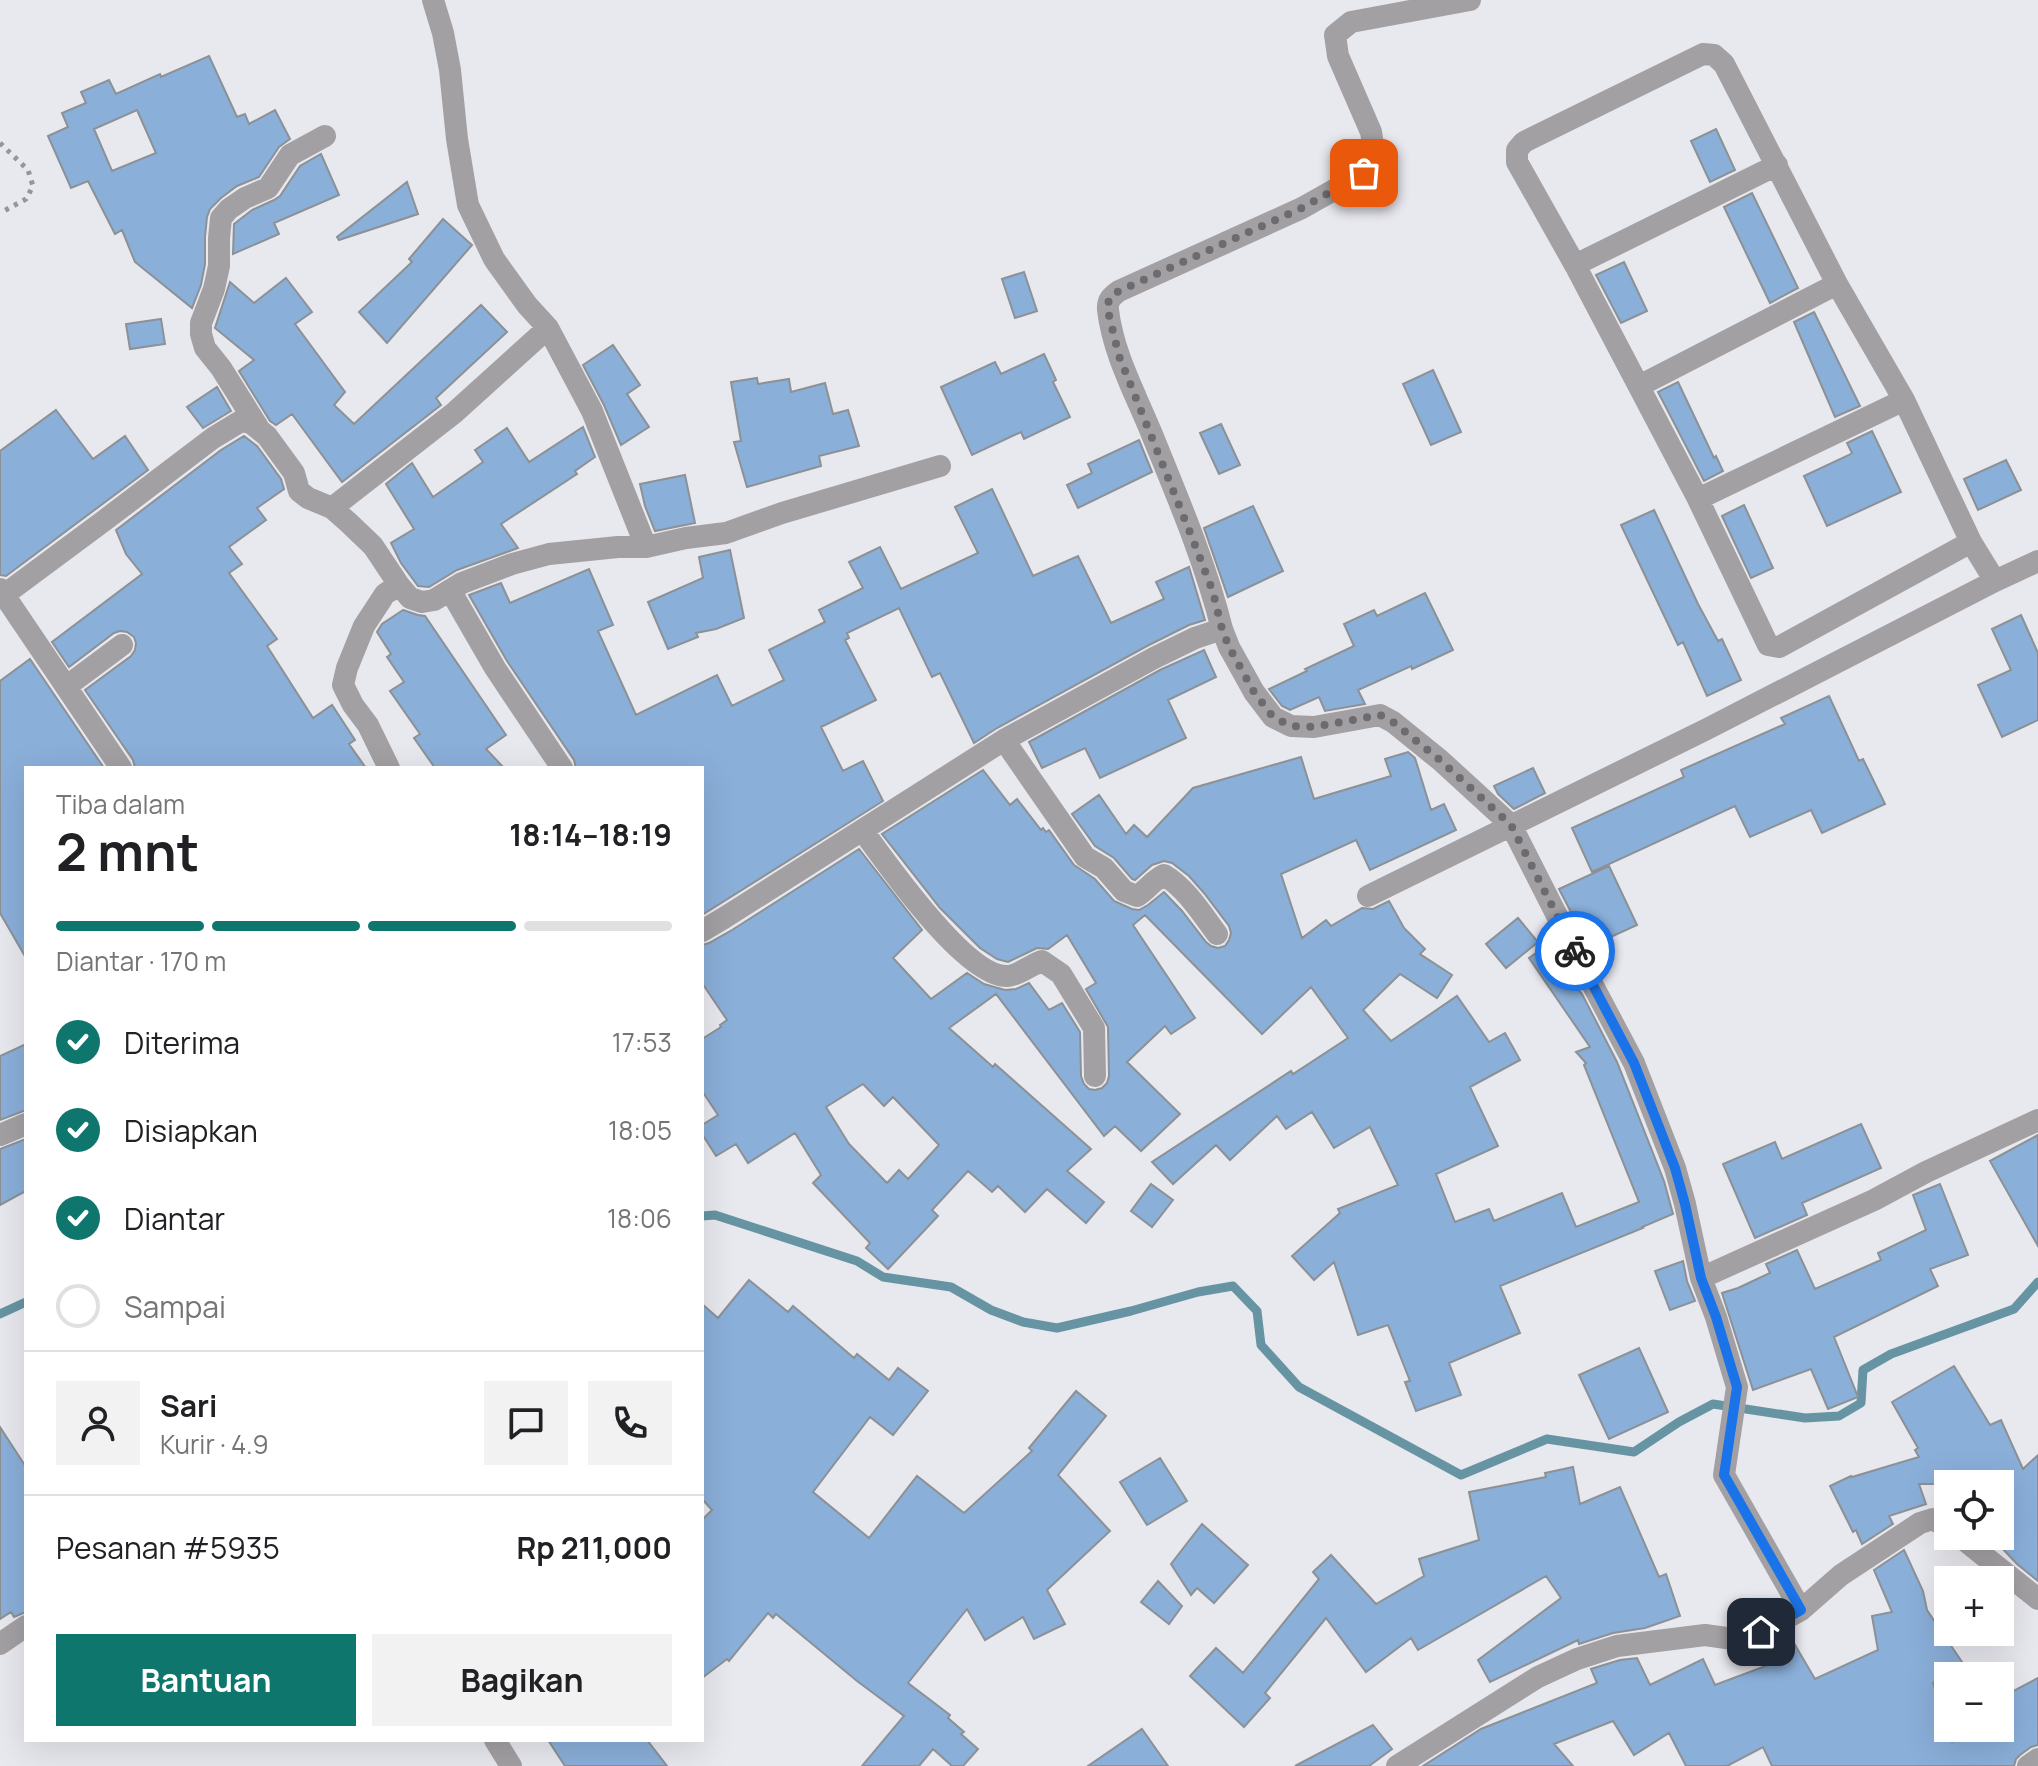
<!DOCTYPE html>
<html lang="id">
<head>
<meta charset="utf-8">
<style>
	:root { --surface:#fff; --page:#f2f2f2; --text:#202124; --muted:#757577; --line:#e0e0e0; --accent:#0f766e }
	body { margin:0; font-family:Manrope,sans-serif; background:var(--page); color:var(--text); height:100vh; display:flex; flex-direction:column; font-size:30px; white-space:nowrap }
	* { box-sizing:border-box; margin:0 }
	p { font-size:26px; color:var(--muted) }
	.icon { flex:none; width:44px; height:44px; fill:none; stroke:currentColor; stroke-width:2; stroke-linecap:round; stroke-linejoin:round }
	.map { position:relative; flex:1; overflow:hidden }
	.panel { position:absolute; left:24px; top:766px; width:680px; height:976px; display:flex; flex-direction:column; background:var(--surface); border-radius:0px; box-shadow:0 8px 32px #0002 }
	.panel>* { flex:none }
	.tools { position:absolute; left:1934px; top:1470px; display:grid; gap:16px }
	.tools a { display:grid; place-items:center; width:80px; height:80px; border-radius:0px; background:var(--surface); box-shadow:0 8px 32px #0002; font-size:40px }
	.pin { position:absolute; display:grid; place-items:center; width:68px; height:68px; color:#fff; margin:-34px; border-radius:16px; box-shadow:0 4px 12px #0006 }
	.courier { position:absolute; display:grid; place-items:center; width:80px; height:80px; margin:-40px; border:6px solid #1a73e8; border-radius:50%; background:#fff; color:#222; box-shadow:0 2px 10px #0007 }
	.headline em { font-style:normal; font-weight:700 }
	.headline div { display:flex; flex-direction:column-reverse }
	.headline { display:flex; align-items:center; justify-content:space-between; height:136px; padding:0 32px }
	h1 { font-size:52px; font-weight:700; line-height:60px }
	.bar { display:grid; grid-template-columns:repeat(4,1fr); gap:12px 8px; align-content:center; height:96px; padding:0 32px }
	.bar i { height:10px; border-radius:6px; background:var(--line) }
	.bar .active { background:var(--accent) }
	.bar p { grid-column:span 4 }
	.line { display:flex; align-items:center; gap:20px; padding:0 32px; border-top:2px solid var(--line) }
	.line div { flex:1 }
	.round { display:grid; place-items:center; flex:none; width:84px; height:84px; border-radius:0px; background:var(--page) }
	ol { padding:0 32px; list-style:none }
	li { display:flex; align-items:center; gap:24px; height:88px }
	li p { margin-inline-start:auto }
	li .icon { padding:8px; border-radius:50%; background:var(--accent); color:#fff; stroke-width:4 }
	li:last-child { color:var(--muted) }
	li i { width:44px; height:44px; border:4px solid var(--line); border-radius:50% }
	.action { display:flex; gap:16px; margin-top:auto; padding:16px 32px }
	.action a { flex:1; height:92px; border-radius:0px; background:var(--accent); color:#fff; font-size:32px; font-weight:700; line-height:92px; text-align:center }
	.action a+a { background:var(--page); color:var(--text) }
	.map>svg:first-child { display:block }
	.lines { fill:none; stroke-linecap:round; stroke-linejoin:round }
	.stream { stroke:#6694a3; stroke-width:9 }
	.building { fill:#8aafd9; stroke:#8c9196; stroke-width:2; fill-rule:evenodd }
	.path { stroke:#95959b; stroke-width:5; stroke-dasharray:4 6; stroke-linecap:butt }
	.minor { stroke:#a3a0a3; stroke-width:22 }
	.done { stroke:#6b6b70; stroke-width:8; stroke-dasharray:0 14.4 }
	.route { stroke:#1a73e8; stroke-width:10 }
</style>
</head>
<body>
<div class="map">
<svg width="2038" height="1766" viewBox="0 0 2038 1766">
	<rect width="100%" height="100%" fill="#e8e8ef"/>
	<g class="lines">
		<path class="stream" d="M702 1216 715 1215 857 1261 883 1277 951 1287 991 1310 1023 1322 1057 1328 1131 1311 1198 1292 1233 1286 1257 1311 1261 1345 1299 1387 1461 1475 1547 1439 1634 1452 1679 1422 1713 1404 1805 1418 1839 1416 1861 1403 1863 1370 1891 1354 2014 1309 2038 1282
			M0 1314 26 1302"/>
	</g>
	<path class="building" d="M209 56 237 117 245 114 249 124 275 110 290 139 279 147 259 177 237 186 221 198 210 209 207 217 205 237V264L201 285 192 308 135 262 122 230 115 234 88 181 71 188 48 136 68 127 62 113 86 103 81 92 109 80 116 94 160 74 161 77ZM137 110 156 153 112 171 94 129Z
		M1716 129 1735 170 1710 182 1691 141Z
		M321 154 339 195 274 223 279 234 233 254 234 224 252 210 274 200 280 196 300 166Z
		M407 182 418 214 339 240 337 237Z
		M1752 193 1798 288 1770 303 1724 207Z
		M443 219 472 245 387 343 359 312 412 262 409 259Z
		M1624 262 1647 311 1621 323 1596 275Z
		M1024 272 1037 311 1015 318 1002 279Z
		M286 278 312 312 295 324 345 392 334 405 354 424 481 305 507 332 436 398 441 405 342 482 292 414 276 425 270 421 239 371 254 360 215 328 230 282 254 303Z
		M1814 312 1860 406 1835 417 1794 322Z
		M161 319 165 344 130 349 126 324Z
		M613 345 640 385 627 394 649 427 621 445 604 405 583 365Z
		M1044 354 1056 380 1053 382 1070 417 1024 439 1021 432 972 455 941 387 995 362 1001 374Z
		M1433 370 1461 432 1431 445 1403 384Z
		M757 378 758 384 789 379 791 392 825 383 833 414 848 410 859 446 819 456 821 466 747 487 734 442 741 441 731 382Z
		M1678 382 1714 458 1716 456 1723 471 1704 481 1658 392Z
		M217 387 231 411 203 428 187 407Z
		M56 410 93 459 125 436 148 470 6 576 0 575V451Z
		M1221 424 1240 465 1219 474 1200 433Z
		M583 427 595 457 575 471 577 474 501 524 518 548 457 570 429 587 418 586 401 563 391 543 414 529 386 484 412 463 433 497 483 462 475 450 507 428 529 462Z
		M1872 431 1901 492 1827 526 1804 476 1849 455 1852 453 1847 443Z
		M244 436 257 446 281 479 284 489 257 508 266 520 229 547 242 564 229 573 277 639 267 646 313 718 332 705 355 740 349 744 366 768H135L133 760 85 690 131 656 135 650 136 643 134 637 127 632 120 631 114 633 69 667 52 642 142 574 126 554 116 530 221 450Z
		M1139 440 1152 472 1078 508 1067 485 1092 473 1088 464Z
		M2006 460 2021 490 1978 510 1964 479Z
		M685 475 695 523 655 531 645 506 640 484Z
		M992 489 1033 576 1078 556 1111 623 1164 599 1156 582 1189 567 1205 620 1189 625 1147 646 997 728 974 743 940 673 932 677 899 608 847 633 849 638 845 640 876 700 821 727 843 771 863 761 883 801 702 915V768H576L574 760 507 661 469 595 501 583 510 603 589 569 613 625 598 631 636 715 717 675 732 706 784 680 769 650 825 622 819 610 863 588 849 562 880 547 901 589 978 553 955 507Z
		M1744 505 1773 568 1751 578 1722 516Z
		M1253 506 1283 571 1228 597 1204 528Z
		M1654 510 1698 604 1718 641 1722 639 1741 680 1707 696 1683 642 1678 645 1621 525Z
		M730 550 744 618 716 629 696 633 698 637 668 649 648 602 703 578 699 557Z
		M1425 593 1453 650 1412 669 1411 666 1358 690 1365 704 1325 711 1319 697 1290 710 1282 706 1269 689 1307 671 1305 669 1354 646 1344 624 1374 610 1377 616Z
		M403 610 418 615 425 616 506 735 486 749 504 768H435L414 738 420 734 390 691 404 682 387 657 391 654 377 632 382 624Z
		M2021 615 2038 653V720L2002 737 1978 685 2011 670 1992 629Z
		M1204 650 1216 677 1168 700 1186 738 1100 778 1085 748 1042 768 1029 742 1160 670Z
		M30 659 104 768H26V958L0 913V681Z
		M1829 696 1859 761 1863 759 1885 804 1822 833 1811 810 1750 837 1735 806 1592 872 1572 828 1684 777 1681 770 1785 724 1781 718Z
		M1408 752 1415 758 1431 810 1444 804 1456 830 1370 870 1356 840 1281 874 1302 938 1326 920 1331 926 1362 908 1373 909 1389 901 1404 928 1425 949 1420 954 1452 975 1437 998 1400 974 1363 1010 1391 1041 1457 996 1489 1042 1505 1033 1520 1060 1470 1087 1498 1146 1436 1174 1455 1222 1489 1209 1494 1221 1562 1193 1576 1227 1639 1202 1584 1065 1586 1063 1576 1052 1590 1047 1529 958 1543 948 1582 994 1617 1062 1664 1181 1673 1214 1642 1227 1643 1228 1500 1286 1520 1333 1449 1363 1461 1395 1416 1411 1405 1382 1410 1381 1388 1325 1358 1335 1334 1262 1314 1280 1292 1256 1340 1213 1338 1209 1398 1185 1370 1127 1334 1148 1312 1112 1286 1129 1277 1116 1230 1160 1216 1145 1173 1184 1152 1162 1291 1071 1293 1074 1348 1038 1311 987 1262 1034 1145 915 1133 925 1195 1018 1171 1034 1165 1026 1127 1062 1180 1114 1141 1151 1115 1126 1104 1136 996 994 949 1028 993 1067 995 1064 1091 1149 1067 1171 1104 1202 1086 1223 1047 1189 1025 1212 998 1186 992 1192 968 1171 932 1210 938 1216 888 1269 866 1248 870 1243 813 1183 821 1175 795 1133 748 1163 736 1144 716 1156 702 1134V1125L718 1115 702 1091V1039L721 1027 720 1025 727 1020 702 983V945L709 943 732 930 859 849 922 930 893 958 931 999 967 973 984 984 1005 990 1016 989 1029 983 1049 1010 1062 1003 1080 1032 1081 1076 1084 1084 1089 1089 1095 1090 1102 1088 1107 1083 1109 1076 1108 1027 1086 989 1096 983 1067 935 1048 949 1037 948 1008 962 997 959 980 948 940 908 882 834 983 770 1010 805 1017 799 1041 830 1043 828 1046 832 1049 830 1074 865 1095 879 1114 901 1132 909 1139 910 1148 905 1164 892 1182 911 1206 942 1211 946 1218 948 1225 946 1229 940 1231 933 1229 926 1204 893 1189 876 1172 863 1164 861 1152 865 1135 880 1132 879 1114 858 1095 846 1072 814 1099 795 1126 834 1134 825 1147 837 1193 788 1301 757 1314 799 1391 776 1385 759ZM863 1084 884 1106 893 1097 939 1145 908 1179 899 1170 887 1183 849 1144 826 1107Z
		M1533 768 1545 793 1514 809 1498 794 1494 786Z
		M1609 866 1637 925 1589 947 1559 889Z
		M1518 918 1538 942 1506 968 1486 944Z
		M26 1044V1110L0 1120V1056Z
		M1861 1124 1881 1168 1802 1203 1807 1215 1755 1238 1723 1164 1775 1142 1782 1159Z
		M2038 1135V1246L1990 1161Z
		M26 1139V1191L0 1205V1149Z
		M1151 1184 1173 1200 1152 1227 1131 1211Z
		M1940 1184 1968 1255 1930 1269 1938 1286 1834 1337 1858 1397 1828 1409 1811 1369 1753 1390 1722 1293 1738 1288 1770 1273 1766 1264 1797 1250 1815 1289 1881 1260 1878 1253 1926 1230 1913 1195Z
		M1683 1261 1687 1281 1695 1301 1670 1310 1655 1271Z
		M749 1280 788 1312 793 1306 854 1358 857 1354 889 1380 898 1368 928 1391 893 1435 870 1417 813 1492 869 1538 917 1476 964 1513 1032 1451 1029 1448 1076 1391 1106 1416 1058 1475 1110 1531 1047 1590 1065 1624 1034 1639 1023 1617 985 1640 967 1609 908 1683 950 1715 948 1718 964 1732 961 1734 978 1749 963 1766H952L933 1749 919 1766H862L904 1716 857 1681 776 1614 773 1618 768 1613 729 1661 727 1659 702 1678V1520L712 1510 702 1499V1304L718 1318Z
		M1639 1348 1668 1412 1609 1439 1579 1375Z
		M1954 1366 1990 1425 2001 1420 2023 1469 2038 1455V1581L2017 1564 2000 1546V1484H1919L1926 1504 1889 1516 1893 1524 1862 1544 1856 1530 1853 1532 1830 1486 1851 1476 1852 1477 1919 1457 1915 1450 1918 1448 1892 1402Z
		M0 1427 26 1467V1612L14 1617 11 1612 0 1619Z
		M1160 1458 1187 1501 1147 1525 1120 1482Z
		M1573 1467 1580 1504 1620 1487 1659 1577 1666 1574 1680 1616 1645 1628 1613 1633 1579 1644 1578 1640 1490 1682 1478 1660 1561 1598 1546 1576 1418 1650 1411 1638 1366 1672 1326 1618 1265 1693 1270 1698 1244 1727 1190 1676 1216 1648 1243 1673 1319 1579 1313 1572 1331 1555 1376 1604 1424 1576 1419 1559 1479 1540 1469 1492 1546 1477 1545 1473Z
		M1202 1524 1248 1565 1214 1603 1197 1588 1191 1595 1171 1564Z
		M1904 1550 1923 1591 1927 1610 1962 1662 1933 1683 1952 1742 1985 1728H2000V1698L2038 1678V1745L2031 1747 2020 1755 2016 1759 2014 1766H1772L1763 1747 1727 1766H1686L1669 1733 1634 1755 1613 1721 1554 1744 1573 1766H1423L1481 1729 1597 1683 1591 1669 1620 1660 1637 1658 1650 1685 1703 1659 1715 1685 1771 1664 1761 1646 1788 1633 1815 1679 1878 1650 1872 1616 1892 1612 1874 1570Z
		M1158 1581 1182 1606 1169 1624 1141 1602Z
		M1373 1725 1392 1749 1369 1766H1295Z
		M1142 1729 1168 1766H1088Z
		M548 1740H647L667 1766H565Z"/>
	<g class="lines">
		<path class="path" d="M0 143 28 170 33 186 26 199 0 213"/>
		<path class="minor" d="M433 0 443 33 450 70 457 139 468 205 494 259 527 305 548 328 592 411 646 547
			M1575 265 1777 165
			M1639 386 1837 284
			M258 427 221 368 205 348 201 334V323L214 289 219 266V238L221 218 229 209 245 198 268 188 290 155 325 136
			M1698 499 1904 400
			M332 508 454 413 548 328
			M1971 542 1779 647 1768 645 1698 499 1575 265 1517 162V150L1524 142 1703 54 1714 55 1724 64 1837 284 1904 400 1971 542 1995 581
			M0 589 121 768
			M450 590 495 668 562 768
			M4 595 105 520 213 438 241 421 251 423 267 436 294 473 299 491 308 498 332 508 349 523 373 546 399 585 410 598 422 602 434 600 462 583 512 564 549 554 618 547H646L686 538 726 533 782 513 940 466
			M1222 629C1205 561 1177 496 1151 432 1135 393 1113 353 1108 310 1107 300 1112 296 1119 291L1302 208 1364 173 1375 156 1371 132 1338 56 1335 35 1351 22 1470 0
			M67 686 122 645
			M1004 740 1085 857 1104 868 1124 891 1137 896C1147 890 1153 880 1164 875 1186 888 1202 914 1217 934
			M389 768 368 725 353 705 343 685 347 668 364 626 385 594 399 585
			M863 831C887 864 967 979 1008 976 1016 976 1033 964 1042 961L1061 974 1094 1028 1095 1076
			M1368 896 1707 729 1995 581 2038 561
			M702 931 724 918 1004 740 1154 658 1195 638 1222 629 1229 647 1254 692 1273 717 1291 726 1314 727 1380 715 1393 722 1440 760 1511 825 1580 961 1634 1063 1675 1168 1685 1204 1701 1278 1716 1317 1737 1387 1724 1475 1801 1610
			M0 1135 26 1124
			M1701 1278 1874 1200 1926 1172 2038 1120
			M1959 1536 2038 1599
			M0 1644 26 1626
			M495 1740 511 1766
			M1397 1766 1538 1677 1577 1659 1617 1646 1705 1635 1733 1639 1761 1632 1801 1610 1841 1575 1920 1523 1933 1519 1948 1528
			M2028 1766 2038 1759"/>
	</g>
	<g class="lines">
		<path class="done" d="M1364 173 1302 208 1119 291 1110 297 1107 307 1119 356 1195 545 1213 592 1222 629 1229 647 1254 692 1273 717 1291 726 1314 727 1380 715 1393 722 1440 760 1511 825 1575 951"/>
		<path class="route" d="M1575 951 1634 1063 1675 1168 1685 1204 1701 1278 1716 1317 1737 1387 1724 1475 1801 1610 1761 1632"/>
	</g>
</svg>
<div class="tools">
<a><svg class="icon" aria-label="locate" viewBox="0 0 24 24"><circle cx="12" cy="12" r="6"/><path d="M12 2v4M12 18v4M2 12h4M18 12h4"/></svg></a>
<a>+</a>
<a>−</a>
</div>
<div class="pin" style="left:1364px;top:173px;background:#ea580c"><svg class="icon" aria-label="bag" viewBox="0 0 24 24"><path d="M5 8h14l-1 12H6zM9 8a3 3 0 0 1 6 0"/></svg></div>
<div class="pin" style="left:1761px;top:1632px;background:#1f2937"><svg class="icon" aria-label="home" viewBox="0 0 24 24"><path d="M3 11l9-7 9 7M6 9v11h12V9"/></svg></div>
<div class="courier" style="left:1575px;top:951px"><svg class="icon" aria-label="bike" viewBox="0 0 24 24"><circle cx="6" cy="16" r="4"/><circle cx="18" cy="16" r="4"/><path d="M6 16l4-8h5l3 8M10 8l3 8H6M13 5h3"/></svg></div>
<section class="panel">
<div class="headline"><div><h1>2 mnt</h1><p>Tiba dalam</p></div><em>18:14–18:19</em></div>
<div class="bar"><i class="active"></i><i class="active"></i><i class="active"></i><i></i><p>Diantar · 170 m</p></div>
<ol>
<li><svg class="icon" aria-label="check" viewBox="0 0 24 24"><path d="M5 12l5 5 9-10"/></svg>Diterima<p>17:53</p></li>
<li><svg class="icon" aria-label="check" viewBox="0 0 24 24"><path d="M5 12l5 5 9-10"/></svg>Disiapkan<p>18:05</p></li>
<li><svg class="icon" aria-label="check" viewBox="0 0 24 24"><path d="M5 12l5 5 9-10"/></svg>Diantar<p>18:06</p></li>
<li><i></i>Sampai</li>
</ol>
<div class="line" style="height:144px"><a class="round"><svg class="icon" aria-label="person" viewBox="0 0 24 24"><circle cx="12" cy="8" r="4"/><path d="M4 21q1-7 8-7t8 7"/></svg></a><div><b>Sari</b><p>Kurir · 4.9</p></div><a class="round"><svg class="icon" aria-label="chat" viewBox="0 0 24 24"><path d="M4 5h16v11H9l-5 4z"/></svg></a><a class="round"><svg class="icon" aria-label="phone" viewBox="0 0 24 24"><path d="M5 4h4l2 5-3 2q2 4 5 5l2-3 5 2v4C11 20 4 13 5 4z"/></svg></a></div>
<div class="line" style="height:104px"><div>Pesanan #5935</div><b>Rp 211,000</b></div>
<div class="action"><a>Bantuan</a><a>Bagikan</a></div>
</section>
</div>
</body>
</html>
